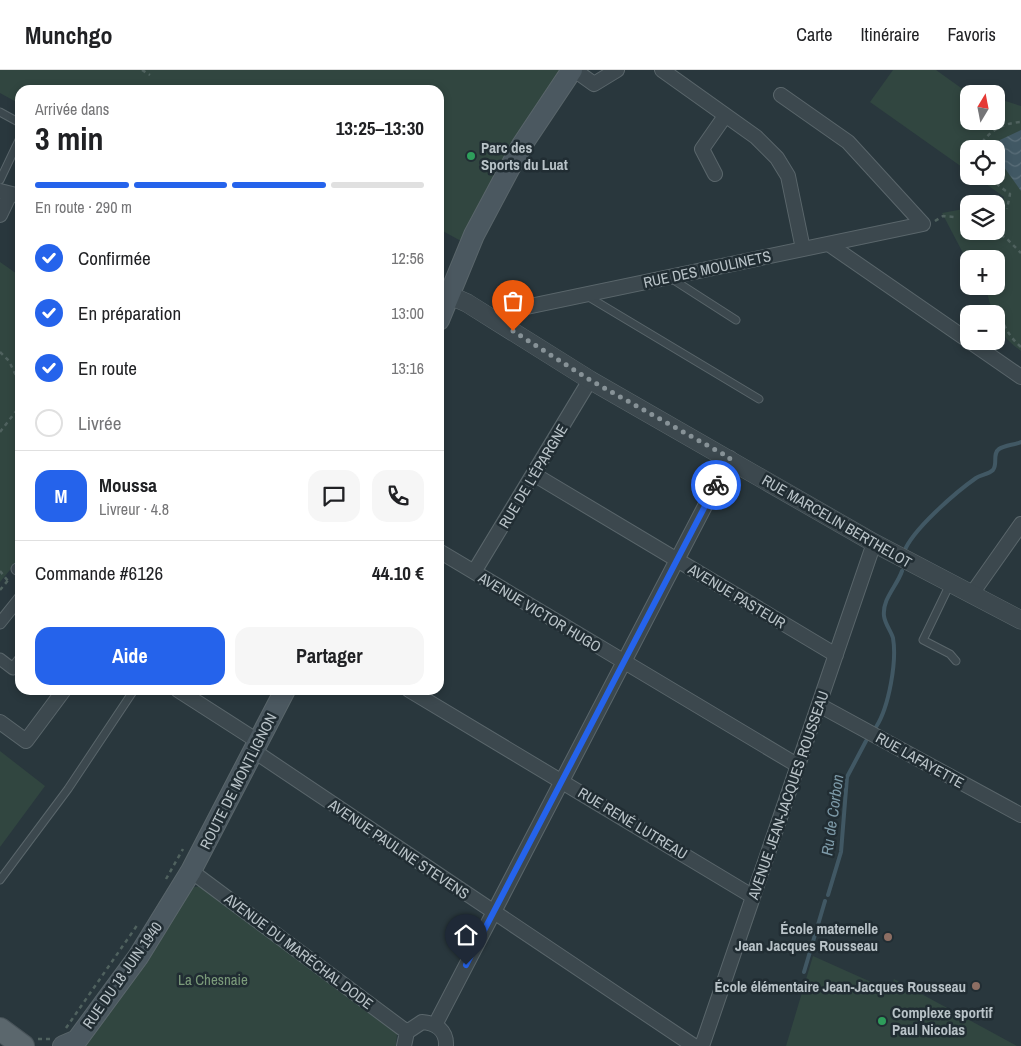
<!DOCTYPE html>
<html lang="fr">
<head>
<meta charset="utf-8">
<style>
	:root { --surface:#fff; --page:#f6f6f6; --text:#202124; --muted:#757577; --line:#e0e0e0; --accent:#2563eb }
	body { margin:0; font-family:"Archivo Narrow",sans-serif; background:var(--page); color:var(--text); height:100vh; display:flex; flex-direction:column; font-size:19px; white-space:nowrap }
	* { box-sizing:border-box; margin:0 }
	p { font-size:16px; color:var(--muted) }
	.icon { flex:none; width:28px; height:28px; fill:none; stroke:currentColor; stroke-width:2; stroke-linecap:round; stroke-linejoin:round }
	.map { position:relative; flex:1; overflow:hidden }
	.sheet { position:absolute; left:15px; top:15px; width:429px; height:610px; display:flex; flex-direction:column; background:var(--surface); border-radius:15px; box-shadow:0 2px 8px #0003 }
	.sheet>* { flex:none }
	.needle { width:32px; rotate:10deg }
	.fabs { position:absolute; left:960px; top:15px; display:grid; gap:10px }
	.fabs a { display:grid; place-items:center; width:45px; height:45px; border-radius:10px; background:var(--surface); box-shadow:0 2px 8px #0003; font-size:25px }
	.pin { position:absolute; display:grid; place-items:center; width:42px; height:42px; color:#fff; margin:-51px -21px; border-radius:50% 50% 50% 0; rotate:-45deg; box-shadow:0 0 5px #0007 }
	.pin .icon { rotate:45deg }
	.courier { position:absolute; display:grid; place-items:center; width:50px; height:50px; margin:-25px; border:4px solid #2563eb; border-radius:50%; background:#fff; color:#222; box-shadow:0 1px 6px #0007 }
	.head em { font-style:normal; font-weight:800 }
	.head div { display:flex; flex-direction:column-reverse }
	.head { display:flex; align-items:center; justify-content:space-between; height:85px; padding:0 20px }
	h1 { font-size:32px; font-weight:800; line-height:38px }
	.bar { display:grid; grid-template-columns:repeat(4,1fr); gap:8px 5px; align-content:center; height:60px; padding:0 20px }
	.bar i { height:6px; border-radius:4px; background:var(--line) }
	.bar .selected { background:var(--accent) }
	.bar p { grid-column:span 4 }
	.line { display:flex; align-items:center; gap:12px; padding:0 20px; border-top:1px solid var(--line) }
	.line div { flex:1 }
	.round { display:grid; place-items:center; flex:none; width:52px; height:52px; border-radius:15px; background:var(--page) }
	ol { padding:0 20px; list-style:none }
	li { display:flex; align-items:center; gap:15px; height:55px }
	li p { margin-inline-start:auto }
	li .icon { padding:5px; border-radius:50%; background:var(--accent); color:#fff; stroke-width:4 }
	li:last-child { color:var(--muted) }
	li i { width:28px; height:28px; border:2px solid var(--line); border-radius:50% }
	.primary-button { display:flex; gap:10px; margin-top:auto; padding:10px 20px }
	.primary-button a { flex:1; height:58px; border-radius:15px; background:var(--accent); color:#fff; font-size:20px; font-weight:800; line-height:58px; text-align:center }
	.primary-button a+a { background:var(--page); color:var(--text) }
	header { display:flex; align-items:center; gap:30px; box-sizing:border-box; height:70px; padding:0 25px; background:var(--surface); border-bottom:1px solid var(--line) }
	header strong { font-size:24px }
	nav { display:flex; gap:28px; margin-inline-start:auto; font-size:18px }
	.map>svg:first-child { display:block }
	.green { fill:#314640 }
	.water { fill:url(#water-waves) }
	.lines { fill:none; stroke-linecap:round; stroke-linejoin:round }
	.stream { stroke:#415864; stroke-width:4 }
	.service-casing { stroke:#5a666b; stroke-width:9 }
	.pedestrian-casing { stroke:#5a666b; stroke-width:13 }
	.minor-casing { stroke:#5a666b; stroke-width:16 }
	.tertiary-casing { stroke:#5a666b; stroke-width:19 }
	.secondary-casing { stroke:#5a666b; stroke-width:22 }
	.primary-casing { stroke:#49545a; stroke-width:24 }
	.path { stroke:#50625f; stroke-width:2.5; stroke-dasharray:4 4; stroke-linecap:butt }
	.service { stroke:#3c484e; stroke-width:7 }
	.pedestrian { stroke:#3c484e; stroke-width:11 }
	.minor { stroke:#3c484e; stroke-width:14 }
	.tertiary { stroke:#3c484e; stroke-width:18 }
	.secondary { stroke:#4b5860; stroke-width:20 }
	.primary { stroke:#5b676d; stroke-width:22 }
	.done { stroke:#879297; stroke-width:5; stroke-dasharray:0 9 }
	.route { stroke:#2563eb; stroke-width:6 }
	.leisure-dot { fill:#2e9e5b; stroke:#212d33; stroke-width:2 }
	.education-dot { fill:#8d6e63; stroke:#212d33; stroke-width:2 }
	.labels { text-anchor:middle; dominant-baseline:central; stroke-width:5; stroke-linejoin:round; paint-order:stroke }
	.poi-label { font-size:15px; font-weight:bold; fill:#b9c3c8; stroke:#212d33; text-anchor:start }
	.street-label { font-size:15px; fill:#b9c3c8; stroke:#212d33 }
	.park-label { font-size:15px; fill:#7b9b7a; stroke:#212d33 }
	.water-label { font-size:16px; font-style:italic; fill:#7d9aa8; stroke:#212d33 }
</style>
</head>
<body>
<header>
<strong>Munchgo</strong>
<nav><a>Carte</a><a>Itinéraire</a><a>Favoris</a></nav>
</header>
<div class="map">
<svg width="1021" height="976" viewBox="0 0 1021 976">
	<defs>
		<pattern id="water-waves" width="16" height="10" patternUnits="userSpaceOnUse" patternTransform="scale(1.25)"><rect width="16" height="10" fill="#415864"/><path d="M0 5q4-4 8 0t8 0" fill="none" stroke="#5a6e79"/></pattern>
	</defs>
	<rect width="100%" height="100%" fill="#29373d"/>
	<path class="green" d="M0 0H561L509 77 461 171 439 159V20H20V34L0 23Z
		M893 0H936L964 20 984 24H969V51H996V28L1021 36V281C1008 271 996 261 996 244H993L985 216H996V189H971L964 185 942 143 969 138V161H996V134H991L1003 131 1004 127 975 106H996V79H969V102L870 32Z
		M0 192 20 206V488L0 512Z
		M0 681 45 716 0 777Z
		M200 816 397 964 396 976H86L190 818Z
		M813 886 889 920 894 909 1017 976H786Z"/>
	<path class="water" d="M1021 60V121L999 90 996 77 1000 70Z"/>
	<g class="lines">
		<path class="stream" d="M904 482C912 460 956 422 976 408 981 405 989 404 993 400 998 394 992 384 999 379 1005 375 1015 375 1021 372
			M876 657C889 637 897 591 893 568 891 561 885 554 884 546 882 529 897 516 902 501
			M828 825 841 782 847 707 866 671
			M804 902 825 831"/>
		<defs>
			<path id="service" d="M0 42 20 53
				M0 110 20 68
				M669 207 736 250
				M587 226 759 329
				M950 514 923 570 950 584 956 591
				M0 810 68 719 134 620"/>
			<path id="pedestrian" d="M17 499 20 500
				M0 553 20 528
				M0 589 13 599 20 590"/>
			<path id="minor" d="M662 0 756 67 777 88 788 106 803 179
				M580 4 594 14 617 0
				M715 104 702 79 725 46
				M0 121 20 126
				M0 145 10 124
				M830 175 969 271
				M497 251 502 242 923 154 848 72 781 25
				M969 271 1021 307
				M535 405 836 585
				M439 481 797 695
				M474 502 590 310
				M971 525 1021 454
				M178 620 259 672
				M409 620 752 826
				M819 635 1021 745
				M0 652 26 671 64 620
				M254 681 694 976
				M191 801 407 962
				M435 955 730 388
				M404 976 407 962 422 952C436 953 447 961 446 976
				M702 976 874 473"/>
			<path id="tertiary" d="M449 225 467 233 590 310 874 473 1021 550"/>
			<path id="secondary" d="M439 250 474 165 522 75 572 0
				M63 976 77 970 138 887 191 801 285 620"/>
			<path id="primary" d="M0 959 23 976"/>
		</defs>
		<use href="#service" class="service-casing"/>
		<use href="#pedestrian" class="pedestrian-casing"/>
		<use href="#minor" class="minor-casing"/>
		<use href="#tertiary" class="tertiary-casing"/>
		<use href="#secondary" class="secondary-casing"/>
		<use href="#primary" class="primary-casing"/>
		<path class="path" d="M142 0 150 5
			M978 79C987 62 1002 53 1021 52
			M996 105 998 115 1010 124 1007 139
			M935 151 943 146 954 147
			M994 161 1006 168 1021 183
			M998 240C1003 254 1009 267 1021 277
			M0 282 9 291 20 314
			M0 362 20 336
			M0 501 8 511
			M0 520 10 508
			M166 809 183 779
			M66 958 138 854
			M38 969H50"/>
		<use href="#service" class="service"/>
		<use href="#pedestrian" class="pedestrian"/>
		<use href="#minor" class="minor"/>
		<use href="#tertiary" class="tertiary"/>
		<use href="#secondary" class="secondary"/>
		<use href="#primary" class="primary"/>
	</g>
	<g class="lines">
		<path class="done" d="M513 261 590 310 730 388 716 415"/>
		<path class="route" d="M466 895 716 415"/>
	</g>
	<g class="leisure-dot">
		<circle cx="471" cy="86" r="5"/>
		<circle cx="882" cy="951" r="5"/>
	</g>
	<g class="education-dot">
		<circle cx="888" cy="867" r="5"/>
		<circle cx="976" cy="916" r="5"/>
	</g>
	<g class="labels">
		<g class="poi-label">
			<text x="481" y="77">Parc des<tspan x="481" dy="17">Sports du Luat</tspan></text>
			<text x="878" y="858" text-anchor="end">École maternelle<tspan x="878" dy="17">Jean Jacques Rousseau</tspan></text>
			<text x="966" y="916" text-anchor="end">École élémentaire Jean-Jacques Rousseau</text>
			<text x="892" y="942">Complexe sportif<tspan x="892" dy="17">Paul Nicolas</tspan></text>
		</g>
		<g class="street-label">
			<text transform="translate(707 199) rotate(-12)">RUE DES MOULINETS</text>
			<text transform="translate(533 406) rotate(-59)">RUE DE L'ÉPARGNE</text>
			<text transform="translate(837 451) rotate(30)">RUE MARCELIN BERTHELOT</text>
			<text transform="translate(737 526) rotate(31)">AVENUE PASTEUR</text>
			<text transform="translate(540 542) rotate(31)">AVENUE VICTOR HUGO</text>
			<text transform="translate(920 690) rotate(29)">RUE LAFAYETTE</text>
			<text transform="translate(238 711) rotate(-63)">ROUTE DE MONTLIGNON</text>
			<text transform="translate(788 725) rotate(-71)">AVENUE JEAN-JACQUES ROUSSEAU</text>
			<text transform="translate(633 753) rotate(31)">RUE RENÉ LUTREAU</text>
			<text transform="translate(399 779) rotate(34)">AVENUE PAULINE STEVENS</text>
			<text transform="translate(299 881) rotate(37)">AVENUE DU MARÉCHAL DODE</text>
			<text transform="translate(122 905) rotate(-55)">RUE DU 18 JUIN 1940</text>
		</g>
		<g class="park-label">
			<text x="213" y="909">La Chesnaie</text>
		</g>
		<g class="water-label">
			<text transform="translate(832 745) rotate(-82)">Ru de Corbon</text>
		</g>
	</g>
</svg>
<div class="fabs">
<a><svg class="needle" viewBox="-14 -14 28 28"><path d="M0-13l5 13h-10z" fill="#e53935"/><path d="M0 13l5-13h-10z" fill="#757577"/></svg></a>
<a><svg class="icon" aria-label="locate" viewBox="0 0 24 24"><circle cx="12" cy="12" r="6"/><path d="M12 2v4M12 18v4M2 12h4M18 12h4"/></svg></a>
<a><svg class="icon" aria-label="layers" viewBox="0 0 24 24"><path d="M12 4l9 5-9 5-9-5zM3 14l9 5 9-5"/></svg></a>
<a>+</a>
<a>−</a>
</div>
<div class="pin" style="left:513px;top:261px;background:#ea580c"><svg class="icon" aria-label="bag" viewBox="0 0 24 24"><path d="M5 8h14l-1 12H6zM9 8a3 3 0 0 1 6 0"/></svg></div>
<div class="pin" style="left:466px;top:895px;background:#1f2937"><svg class="icon" aria-label="home" viewBox="0 0 24 24"><path d="M3 11l9-7 9 7M6 9v11h12V9"/></svg></div>
<div class="courier" style="left:716px;top:415px"><svg class="icon" aria-label="bike" viewBox="0 0 24 24"><circle cx="6" cy="16" r="4"/><circle cx="18" cy="16" r="4"/><path d="M6 16l4-8h5l3 8M10 8l3 8H6M13 5h3"/></svg></div>
<section class="sheet">
<div class="head"><div><h1>3 min</h1><p>Arrivée dans</p></div><em>13:25–13:30</em></div>
<div class="bar"><i class="selected"></i><i class="selected"></i><i class="selected"></i><i></i><p>En route · 290 m</p></div>
<ol>
<li><svg class="icon" aria-label="check" viewBox="0 0 24 24"><path d="M5 12l5 5 9-10"/></svg>Confirmée<p>12:56</p></li>
<li><svg class="icon" aria-label="check" viewBox="0 0 24 24"><path d="M5 12l5 5 9-10"/></svg>En préparation<p>13:00</p></li>
<li><svg class="icon" aria-label="check" viewBox="0 0 24 24"><path d="M5 12l5 5 9-10"/></svg>En route<p>13:16</p></li>
<li><i></i>Livrée</li>
</ol>
<div class="line" style="height:90px"><b class="round" style="background:var(--accent);color:#fff">M</b><div><b>Moussa</b><p>Livreur · 4.8</p></div><a class="round"><svg class="icon" aria-label="chat" viewBox="0 0 24 24"><path d="M4 5h16v11H9l-5 4z"/></svg></a><a class="round"><svg class="icon" aria-label="phone" viewBox="0 0 24 24"><path d="M5 4h4l2 5-3 2q2 4 5 5l2-3 5 2v4C11 20 4 13 5 4z"/></svg></a></div>
<div class="line" style="height:65px"><div>Commande #6126</div><b>44.10 €</b></div>
<div class="primary-button"><a>Aide</a><a>Partager</a></div>
</section>
</div>
</body>
</html>
